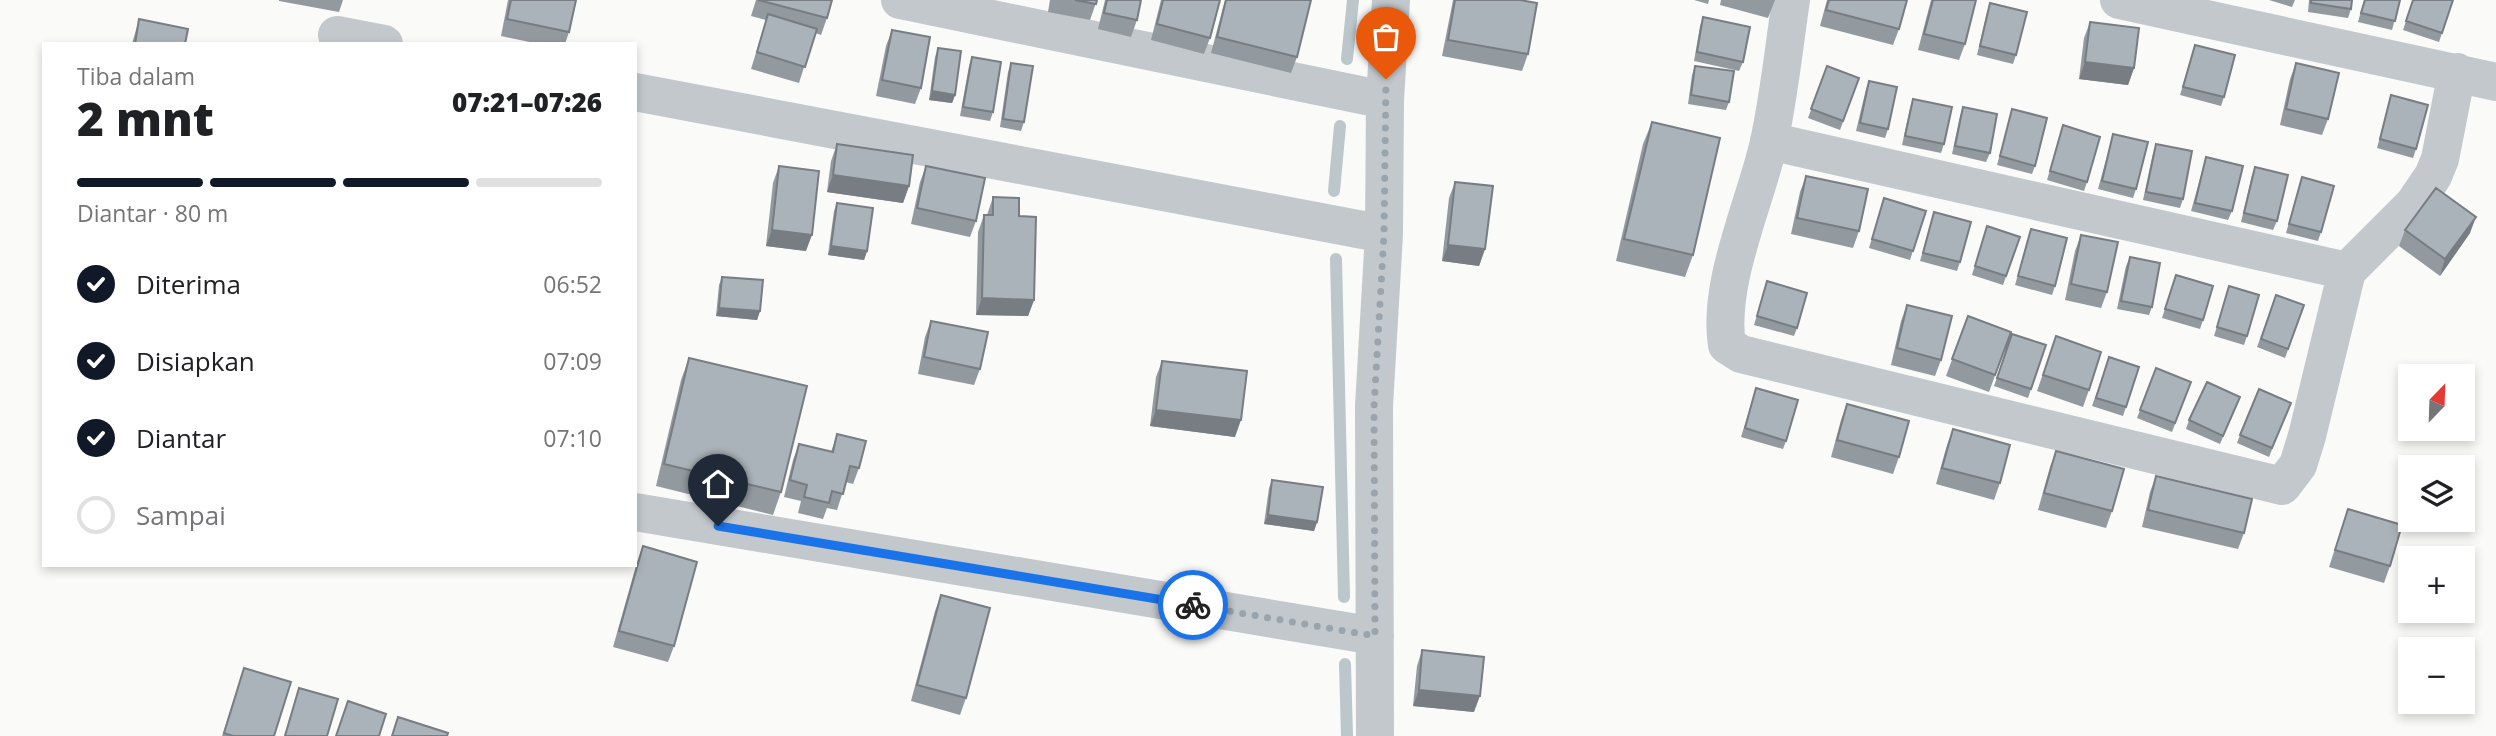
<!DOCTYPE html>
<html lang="id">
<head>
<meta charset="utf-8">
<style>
	:root { --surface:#fff; --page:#f6f6f6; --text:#202124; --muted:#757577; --line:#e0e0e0; --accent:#111827 }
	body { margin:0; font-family:"Open Sans",sans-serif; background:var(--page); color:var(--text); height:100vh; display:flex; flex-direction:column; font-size:26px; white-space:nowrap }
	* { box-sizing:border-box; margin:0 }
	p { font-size:23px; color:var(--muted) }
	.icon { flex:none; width:38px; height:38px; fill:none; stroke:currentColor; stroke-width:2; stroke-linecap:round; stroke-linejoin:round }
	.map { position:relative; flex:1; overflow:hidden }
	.sheet { position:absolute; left:42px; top:42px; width:595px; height:525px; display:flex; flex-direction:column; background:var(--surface); border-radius:0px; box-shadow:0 4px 10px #0003 }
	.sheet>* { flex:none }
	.needle { width:46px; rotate:23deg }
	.controls { position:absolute; left:2398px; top:364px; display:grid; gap:14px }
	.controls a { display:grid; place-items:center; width:77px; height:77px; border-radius:0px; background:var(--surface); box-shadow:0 4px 10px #0003; font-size:35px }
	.pin { position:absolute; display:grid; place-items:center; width:60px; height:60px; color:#fff; margin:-72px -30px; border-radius:50% 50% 50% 0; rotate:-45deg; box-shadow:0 0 7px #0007 }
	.pin .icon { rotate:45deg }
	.courier { position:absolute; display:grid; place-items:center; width:70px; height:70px; margin:-35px; border:5px solid #1a73e8; border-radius:50%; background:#fff; color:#222; box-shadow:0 2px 9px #0007 }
	.summary em { font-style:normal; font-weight:800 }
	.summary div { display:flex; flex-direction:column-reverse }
	.summary { display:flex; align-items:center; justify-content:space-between; height:119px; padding:0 35px }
	h1 { font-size:46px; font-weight:800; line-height:52px }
	.bar { display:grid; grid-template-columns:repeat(4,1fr); gap:10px 7px; align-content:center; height:84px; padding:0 35px }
	.bar i { height:9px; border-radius:5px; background:var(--line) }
	.bar .current { background:var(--accent) }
	.bar p { grid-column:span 4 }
	ol { padding:0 35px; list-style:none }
	li { display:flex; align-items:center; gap:21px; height:77px }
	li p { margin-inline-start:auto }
	li .icon { padding:7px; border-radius:50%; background:var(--accent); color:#fff; stroke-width:4 }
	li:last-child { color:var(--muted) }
	li i { width:38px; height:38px; border:4px solid var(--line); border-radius:50% }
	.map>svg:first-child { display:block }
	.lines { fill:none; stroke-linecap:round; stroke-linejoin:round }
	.stream { stroke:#bbc7cb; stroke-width:12 }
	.minor { stroke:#c3c8cc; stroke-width:38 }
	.wall { fill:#929a9f }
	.shaded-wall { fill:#777d82 }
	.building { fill:#aab3b9; stroke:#777d82; stroke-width:2 }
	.done { stroke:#99a4ac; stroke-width:7; stroke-dasharray:0 12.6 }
	.route { stroke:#1a73e8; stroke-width:9 }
</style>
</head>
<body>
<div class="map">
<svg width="2496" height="736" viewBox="0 0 2496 736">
	<rect width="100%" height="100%" fill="#fafaf8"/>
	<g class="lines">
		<path class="stream" d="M1347 59 1353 0
			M1334 191 1340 126
			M1336 259 1344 597
			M1345 664 1347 736"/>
		<path class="minor" d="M900 0 1385 100
			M1791 0C1784 47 1779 96 1769 142 1755 204 1717 283 1727 345L1741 354 2282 486 2298 465 2307 436 2347 271 2414 204 2433 176 2440 159 2457 72
			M2119 0 2496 82
			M337 35 384 44
			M635 92 1384 234
			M1769 141 2347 271
			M635 512 1375 636
			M1375 736 1374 406 1384 234 1385 100 1391 0"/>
	</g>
	<path class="wall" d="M279 0H343L339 12 279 1Z
		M508 0H576L569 32 565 44H539L501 36Z
		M756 0H832L827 18 821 35 815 33 799 83 751 69 766 20 751 16Z
		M1050 0H1097L1090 20 1048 12Z
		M1105 0H1141L1137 20 1131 37 1098 29Z
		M1161 0H1220L1210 38 1204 54 1151 40Z
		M1225 0H1311L1297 57 1291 73 1211 53Z
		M1453 0H1520L1528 54 1522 71 1442 56Z
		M1694 0H1709L1708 4Z
		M1721 0H1775L1768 18 1720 5Z
		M1827 0H1907L1899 29 1893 45 1820 26Z
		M1931 0H1976L1965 44 1959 60 1918 50Z
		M2269 0H2295L2292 7Z
		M2309 0H2352L2351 9 2348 18 2308 12Z
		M2364 0H2400L2392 30 2358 22Z
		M2413 0H2453L2439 42 2403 30Z
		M1990 3 2016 55 2013 64 1977 55 1987 12Z
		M1703 17 1743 62 1739 71 1694 61 1700 26Z
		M139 19 185 44H132Z
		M2090 22 2134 68 2128 85 2079 79 2084 38Z
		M892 30 921 88 915 104 876 96 886 46Z
		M2195 45 2224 97 2221 106 2180 95Z
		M938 48 955 95 952 103 929 100 935 57Z
		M972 57 993 112 990 121 960 116 969 66Z
		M1011 63 1024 122 1021 131 1000 127 1008 72Z
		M2296 63 2328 119 2322 135 2280 125 2290 79Z
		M1695 66 1729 102 1726 110 1688 104 1692 75Z
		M1827 66 1859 78 1840 130 1808 118Z
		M1869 81 1888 129 1885 138 1856 131 1866 89Z
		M2391 95 2416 149 2413 158 2377 148Z
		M1913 99 1944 144 1941 153 1902 145 1910 108Z
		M1963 107 1990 153 1986 162 1952 154 1960 116Z
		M2012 109 2035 166 2032 174 1997 165Z
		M1652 122 1693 255 1685 277 1616 261 1643 144Z
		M2063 125 2087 182 2084 191 2047 180Z
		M2113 134 2136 189 2133 198 2098 189Z
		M837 144 909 186 903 203 827 192 831 161Z
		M2156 144 2183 199 2180 208 2143 200 2153 153Z
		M2206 157 2232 211 2228 220 2191 211Z
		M779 166 806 251 766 246 773 183Z
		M926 166 976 221 970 237 911 224 920 182Z
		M2255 167 2277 221 2273 230 2241 222 2252 175Z
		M1806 176 1859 231 1853 248 1791 234 1800 192Z
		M2302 177 2321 232 2318 241 2286 233Z
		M1455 182 1485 249 1479 266 1442 261 1449 198Z
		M993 197 1019 216 1034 300 1028 316 976 315 978 232 984 215H987Z
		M1884 198 1926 211 1910 260 1869 248Z
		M837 203 867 251 864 260 828 255 834 211Z
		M1934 212 1960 262 1957 271 1920 261Z
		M1987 226 2020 237 2003 285 1972 275Z
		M2031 229 2055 286 2052 295 2015 285Z
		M2405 230 2470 233 2440 276 2399 246Z
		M2081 235 2107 292 2101 308 2065 300 2075 251Z
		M2130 257 2152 307 2149 315 2117 309 2126 266Z
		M2176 275 2203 320 2200 329 2162 318Z
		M722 277 760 311 757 320 716 316 719 285Z
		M1767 281 1797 328 1794 336 1754 325Z
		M2229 286 2247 336 2244 345 2214 336Z
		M2276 295 2304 305 2285 358 2257 347Z
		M1907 305 1941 360 1935 376 1891 365 1901 321Z
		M1968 316 2011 332 1989 392 1946 376Z
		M931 321 980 369 974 385 918 374 925 337Z
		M2012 334 2046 345 2028 398 1994 386Z
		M2056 336 2089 390 2083 407 2037 391Z
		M2109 357 2139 367 2123 416 2092 406Z
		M689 358 781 492 773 515 656 486 681 380Z
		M1162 361 1235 437 1150 426 1156 377Z
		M2156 368 2191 382 2172 432 2137 418Z
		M1756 388 1786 441 1783 449 1741 437Z
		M2291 403 2269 457 2237 443 2240 435Z
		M1847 404 1899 457 1893 474 1831 457 1841 420Z
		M2237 405 2220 444 2186 429 2189 420Z
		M1953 429 2000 483 1994 500 1936 484 1947 445Z
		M837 434 859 468 853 484 846 482 837 510 827 508 823 519 798 513 801 501 784 497 793 460 799 444 831 452Z
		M2056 451 2112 511 2106 528 2038 510 2050 467Z
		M2156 476 2244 533 2238 549 2142 527 2150 492Z
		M1272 480 1317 522 1314 531 1264 524 1269 488Z
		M2348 509 2390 566 2384 583 2329 567Z
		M643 546 674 646 668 662 613 647 637 562Z
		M941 595 966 698 960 715 911 701 935 611Z
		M1422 650 1474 712 1413 706 1417 666Z
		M244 668 274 736H222Z
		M299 688 327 736H284Z"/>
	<path class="shaded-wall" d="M2085 62 2134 68 2128 85 2079 79Z
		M932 91 955 95 952 103 929 100Z
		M833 175 909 186 903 203 827 192Z
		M2476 217 2470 233 2440 276 2445 259Z
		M772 230 812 235 806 251 766 246Z
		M1448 245 1485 249 1479 266 1442 261Z
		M831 246 867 251 864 260 828 255Z
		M982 298 1034 300 1028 316 976 315Z
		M719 308 760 311 757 320 716 316Z
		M1156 410 1241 420 1235 437 1150 426Z
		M1268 515 1317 522 1314 531 1264 524Z
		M1419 690 1480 696 1474 712 1413 706Z"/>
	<path class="building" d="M511 0H576L569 32 507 19Z
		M758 0H832L827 18Z
		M1075 0H1097L1096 4Z
		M1107 0H1141L1137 20 1104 13Z
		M1163 0H1220L1210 38 1157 24Z
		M1226 0H1311L1297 57 1217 37Z
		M1455 0H1520L1537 3 1528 54 1448 40Z
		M1829 0H1907L1899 29 1826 10Z
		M1933 0H1976L1965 44 1924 34Z
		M2311 0H2352L2351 9 2311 3Z
		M2365 0H2400L2395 21 2361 13Z
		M2413 0H2453L2442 33 2406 21Z
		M1990 3 2027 12 2016 55 1980 46Z
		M768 14 817 29 805 67 757 52Z
		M1703 17 1750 27 1743 62 1697 52Z
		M139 19 188 29 185 44H135Z
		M2090 22 2139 28 2134 68 2085 62Z
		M892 30 930 37 921 88 882 80Z
		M2195 45 2235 55 2224 97 2183 87Z
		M938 48 961 51 955 95 932 91Z
		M972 57 1001 62 993 112 963 107Z
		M1011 63 1033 66 1024 122 1003 119Z
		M2296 63 2339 73 2328 119 2286 109Z
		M1695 66 1734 71 1729 102 1691 95Z
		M1827 66 1859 78 1843 121 1811 109Z
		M1869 81 1897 87 1888 129 1860 123Z
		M2391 95 2428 105 2416 149 2380 139Z
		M1913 99 1952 107 1944 144 1905 136Z
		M1963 107 1997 114 1990 153 1955 146Z
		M2012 109 2047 118 2035 166 2000 156Z
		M1652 122 1720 138 1693 255 1624 239Z
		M2063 125 2100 137 2087 182 2050 171Z
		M2113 134 2148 142 2136 189 2102 181Z
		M837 144 913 155 909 186 833 175Z
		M2156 144 2192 151 2183 199 2146 192Z
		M2206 157 2243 166 2232 211 2195 203Z
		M779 166 819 171 812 235 772 230Z
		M926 166 985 178 976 221 917 208Z
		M2255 167 2288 175 2277 221 2244 213Z
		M1806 176 1868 189 1859 231 1797 218Z
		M2302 177 2334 186 2321 232 2289 224Z
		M1455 182 1493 186 1485 249 1448 245Z
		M2436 188 2476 217 2445 259 2405 230Z
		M993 197 1019 198V216L1036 217 1034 300 982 298 984 215H993Z
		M1884 198 1926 211 1913 251 1872 239Z
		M837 203 873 208 867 251 831 246Z
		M1934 212 1971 222 1960 262 1923 253Z
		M1987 226 2020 237 2006 276 1975 266Z
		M2031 229 2067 238 2055 286 2018 276Z
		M2081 235 2118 242 2107 292 2071 284Z
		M2130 257 2160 263 2152 307 2121 301Z
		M2176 275 2213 286 2203 320 2165 309Z
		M722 277 763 280 760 311 719 308Z
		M1767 281 1807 293 1797 328 1757 316Z
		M2229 286 2259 295 2247 336 2217 327Z
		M2276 295 2304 305 2288 349 2261 339Z
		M1907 305 1952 316 1941 360 1897 348Z
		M1968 316 2011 332 1995 375 1952 359Z
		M931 321 988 332 980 369 924 357Z
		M2012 334 2046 345 2031 389 1997 378Z
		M2056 336 2101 352 2089 390 2043 375Z
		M2109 357 2139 367 2126 407 2096 398Z
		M689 358 807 386 781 492 664 464Z
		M1162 361 1247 371 1241 420 1156 410Z
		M2156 368 2191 382 2175 423 2140 410Z
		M2207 382 2240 397 2223 436 2189 420Z
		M1756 388 1798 400 1786 441 1745 428Z
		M2259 389 2291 403 2272 448 2240 435Z
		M1847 404 1909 421 1899 457 1837 440Z
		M1953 429 2010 445 2000 483 1942 468Z
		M837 434 866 441 859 468 850 466 843 494 832 491 829 503 804 497 807 485 790 480 799 444 833 452Z
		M2056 451 2124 469 2112 511 2044 493Z
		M2156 476 2252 499 2244 533 2148 510Z
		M1272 480 1323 487 1317 522 1268 515Z
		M2348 509 2402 525 2390 566 2335 550Z
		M643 546 697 562 674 646 619 631Z
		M941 595 990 608 966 698 917 685Z
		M1422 650 1484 657 1480 696 1419 690Z
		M244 668 291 682 274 736H233L224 733Z
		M299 688 338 699 327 736H285Z
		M348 701 386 714 379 736H336Z
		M398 717 448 733 447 736H392Z"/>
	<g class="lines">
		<path class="done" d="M1193 605 1375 636 1374 407 1384 234 1386 79"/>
		<path class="route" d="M718 526 1193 605"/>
	</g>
</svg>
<div class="controls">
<a><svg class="needle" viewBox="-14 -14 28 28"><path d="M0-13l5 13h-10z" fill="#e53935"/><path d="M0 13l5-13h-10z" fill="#757577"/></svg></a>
<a><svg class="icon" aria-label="layers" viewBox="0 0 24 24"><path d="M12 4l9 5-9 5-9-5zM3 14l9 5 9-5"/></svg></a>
<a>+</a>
<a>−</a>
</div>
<div class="pin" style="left:1386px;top:79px;background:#ea580c"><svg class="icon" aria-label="bag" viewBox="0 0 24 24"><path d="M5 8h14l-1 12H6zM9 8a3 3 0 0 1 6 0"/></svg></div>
<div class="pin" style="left:718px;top:526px;background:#1f2937"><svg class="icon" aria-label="home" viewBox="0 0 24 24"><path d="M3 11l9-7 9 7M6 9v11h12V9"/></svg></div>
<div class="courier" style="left:1193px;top:605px"><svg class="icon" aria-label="bike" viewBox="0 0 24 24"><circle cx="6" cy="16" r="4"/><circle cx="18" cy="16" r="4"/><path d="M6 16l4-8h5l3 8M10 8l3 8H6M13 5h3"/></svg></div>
<section class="sheet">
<div class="summary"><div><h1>2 mnt</h1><p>Tiba dalam</p></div><em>07:21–07:26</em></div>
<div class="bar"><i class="current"></i><i class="current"></i><i class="current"></i><i></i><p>Diantar · 80 m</p></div>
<ol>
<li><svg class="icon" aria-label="check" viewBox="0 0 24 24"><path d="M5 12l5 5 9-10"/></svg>Diterima<p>06:52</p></li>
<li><svg class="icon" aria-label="check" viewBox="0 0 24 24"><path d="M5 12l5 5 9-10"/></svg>Disiapkan<p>07:09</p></li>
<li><svg class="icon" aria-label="check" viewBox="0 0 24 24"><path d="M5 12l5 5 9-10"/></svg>Diantar<p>07:10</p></li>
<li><i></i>Sampai</li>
</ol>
</section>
</div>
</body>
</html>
